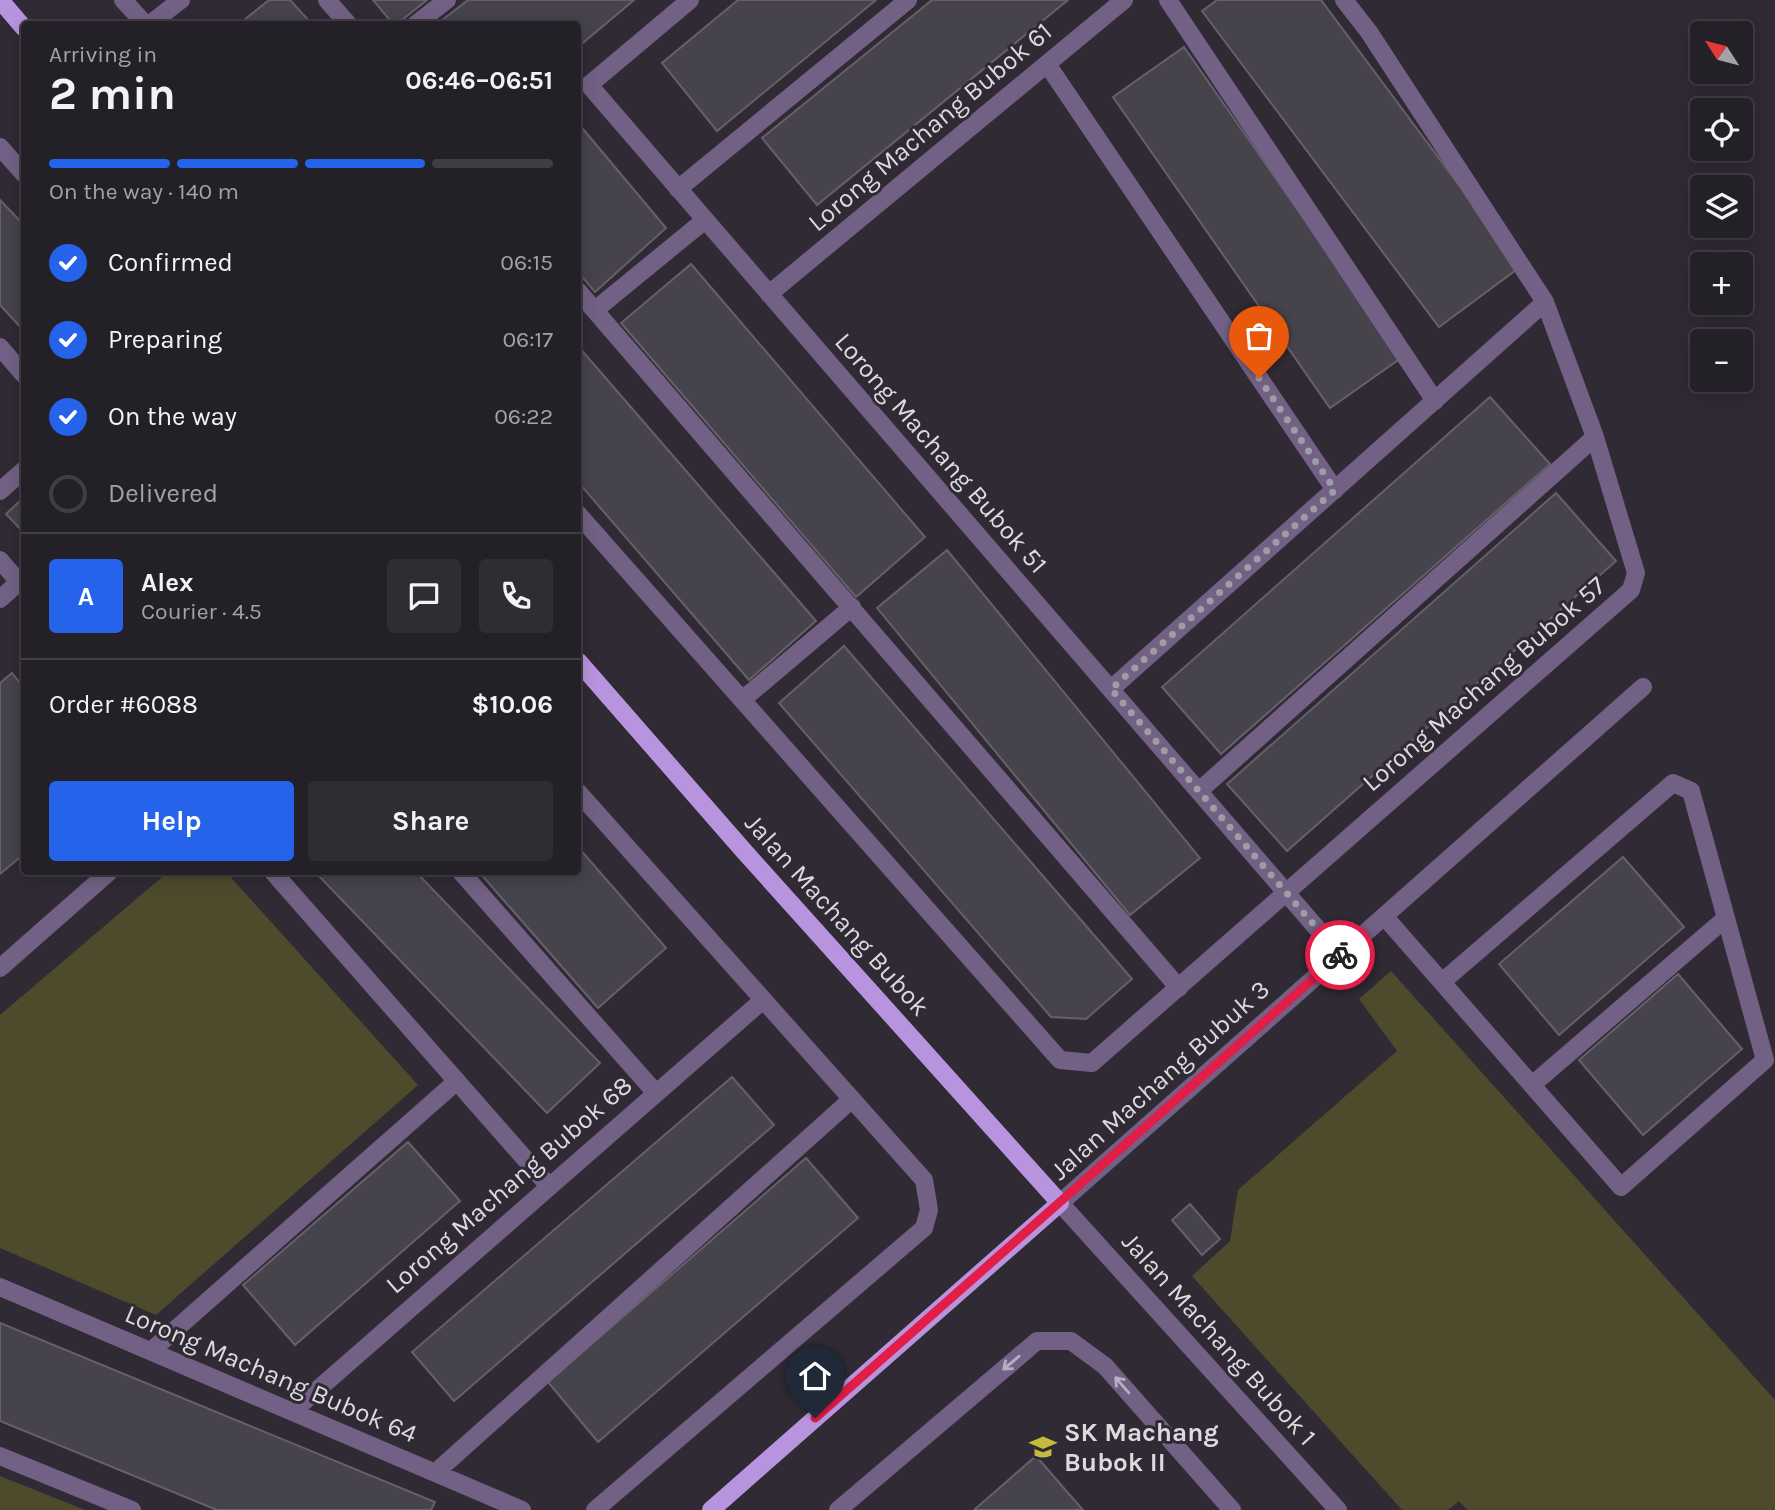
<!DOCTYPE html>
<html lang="en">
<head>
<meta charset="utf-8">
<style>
	:root { --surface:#232027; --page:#2f2d33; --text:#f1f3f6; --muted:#a3a3a7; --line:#403e44; --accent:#2563eb }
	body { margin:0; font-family:Karla,sans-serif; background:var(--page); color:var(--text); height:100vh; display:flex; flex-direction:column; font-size:26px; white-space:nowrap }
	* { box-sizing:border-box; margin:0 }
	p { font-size:23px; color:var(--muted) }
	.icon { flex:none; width:38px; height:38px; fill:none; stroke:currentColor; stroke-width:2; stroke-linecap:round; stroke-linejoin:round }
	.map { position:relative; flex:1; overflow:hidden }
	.sheet { position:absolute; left:21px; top:21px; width:560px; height:854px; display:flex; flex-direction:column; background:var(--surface); border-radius:7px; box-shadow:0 4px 18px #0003,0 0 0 2px var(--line) }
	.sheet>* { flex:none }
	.needle { width:46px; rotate:306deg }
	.tools { position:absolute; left:1690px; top:21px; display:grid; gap:14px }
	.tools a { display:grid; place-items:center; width:63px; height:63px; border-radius:7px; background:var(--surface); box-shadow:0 4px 18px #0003,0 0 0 2px var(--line); font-size:35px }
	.pin { position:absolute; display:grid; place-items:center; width:60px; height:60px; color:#fff; margin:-72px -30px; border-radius:50% 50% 50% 0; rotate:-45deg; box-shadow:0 0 7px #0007 }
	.pin .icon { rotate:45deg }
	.courier { position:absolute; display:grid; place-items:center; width:70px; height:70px; margin:-35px; border:5px solid #e11d48; border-radius:50%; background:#fff; color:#222; box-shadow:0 2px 9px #0007 }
	.headline em { font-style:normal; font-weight:700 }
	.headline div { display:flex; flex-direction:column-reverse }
	.headline { display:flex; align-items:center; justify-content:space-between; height:119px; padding:0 28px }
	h1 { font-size:46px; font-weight:700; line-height:52px }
	.bar { display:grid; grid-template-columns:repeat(4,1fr); gap:10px 7px; align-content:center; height:84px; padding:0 28px }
	.bar i { height:9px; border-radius:5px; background:var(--line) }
	.bar .selected { background:var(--accent) }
	.bar p { grid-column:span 4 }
	.line { display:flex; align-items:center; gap:18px; padding:0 28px; border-top:2px solid var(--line) }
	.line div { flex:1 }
	.round { display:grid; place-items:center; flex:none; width:74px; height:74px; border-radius:7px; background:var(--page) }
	ol { padding:0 28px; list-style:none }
	li { display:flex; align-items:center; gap:21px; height:77px }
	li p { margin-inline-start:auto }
	li .icon { padding:7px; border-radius:50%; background:var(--accent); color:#fff; stroke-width:4 }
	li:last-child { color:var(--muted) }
	li i { width:38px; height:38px; border:4px solid var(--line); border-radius:50% }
	.action { display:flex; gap:14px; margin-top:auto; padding:14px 28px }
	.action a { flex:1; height:80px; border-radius:7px; background:var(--accent); color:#fff; font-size:28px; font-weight:700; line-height:80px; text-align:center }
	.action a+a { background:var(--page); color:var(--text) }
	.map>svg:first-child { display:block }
	.green { fill:#4d4b2c }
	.building { fill:#47434d; stroke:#65606a; stroke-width:2 }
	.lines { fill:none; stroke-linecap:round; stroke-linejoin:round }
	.minor { stroke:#726185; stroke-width:18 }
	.major { stroke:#b894de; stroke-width:18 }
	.oneway { stroke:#b7afc0 }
	.done { stroke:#9f9ca3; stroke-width:7; stroke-dasharray:0 12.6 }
	.route { stroke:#e11d48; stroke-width:9 }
	.labels { text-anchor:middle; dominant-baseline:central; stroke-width:6; stroke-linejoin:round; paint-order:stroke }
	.street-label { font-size:26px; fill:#dcd9df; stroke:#2f2a34 }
	.poi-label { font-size:26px; font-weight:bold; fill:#dcd9df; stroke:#2f2a34; text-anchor:start }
</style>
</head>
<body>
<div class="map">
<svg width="1775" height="1510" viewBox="0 0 1775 1510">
	<rect width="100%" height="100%" fill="#2f2a34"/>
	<path class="green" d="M168 872H226L418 1085 156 1315 0 1248V1015Z
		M1391 971 1775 1400V1510H1467L1459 1501 1448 1510H1402L1192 1276 1230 1241 1238 1190 1397 1051 1359 999Z
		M0 1476 85 1510H0Z"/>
	<path class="building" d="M269 0H290L312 24H239Z
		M373 0H427L397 24H393Z
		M468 0H634L578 47V24H437Z
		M738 0H876L717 131 662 63Z
		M932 0H1068L817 205 762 138Z
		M1217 0H1321L1520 267 1439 327 1202 11Z
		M1184 47 1401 358 1330 408 1113 97Z
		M578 123 666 228 595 292 578 272Z
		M0 200 24 225V331L0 305Z
		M691 264 925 537 856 597 621 323Z
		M578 346 816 621 749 680 578 482Z
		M1490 397 1550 464 1221 754 1162 687Z
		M1556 493 1616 561 1287 851 1227 784Z
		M24 497V533L6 514Z
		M947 550 1200 858 1130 915 877 608Z
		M844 646 1132 979 1086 1019 1051 1017 779 703Z
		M12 673 24 688V854L0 874V683Z
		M578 847 666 948 598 1008 479 872H578Z
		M1623 857 1684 927 1559 1035 1499 964Z
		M315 872H416L600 1063 547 1113Z
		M1678 974 1742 1049 1643 1135 1579 1060Z
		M732 1077 774 1125 454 1401 412 1352Z
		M408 1142 460 1201 295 1345 243 1285Z
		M806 1158 858 1218 598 1442 548 1382Z
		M1190 1204 1220 1239 1202 1255 1172 1220Z
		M0 1323 435 1502 431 1510H217L0 1421Z
		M1036 1456 1083 1510H974Z"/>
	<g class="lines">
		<path class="minor" d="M123 0 145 24
			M327 0 348 24
			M690 0 589 85 1340 955
			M1168 0 1435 401
			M150 24 181 0
			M416 24 447 0
			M1047 64 1335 490
			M0 147 24 174
			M678 189 908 0
			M578 291 1179 988
			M769 294 1124 0
			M595 310 705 220
			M0 347 24 375
			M0 491 24 470
			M578 514 1060 1060 1092 1063 1631 590 1636 573 1595 437 1545 302 1369 32 1344 0
			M0 560 24 588
			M0 599 19 582
			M1111 689 1545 302
			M742 700 852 607
			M1199 791 1595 437
			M578 792 924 1180 929 1210 924 1228 595 1510
			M273 872 548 1185
			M461 872 655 1092
			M1384 916 1621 1187 1765 1060 1691 791 1673 783 1442 982
			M0 968 109 872
			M1532 1085 1726 918
			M0 1287 522 1510
			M151 1351 457 1081
			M292 1412 763 1000
			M0 1456 132 1510
			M435 1473 852 1099
			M838 1510 1037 1341H1071L1105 1366 1232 1510
			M1338 1510 1060 1203 1643 687"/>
		<path class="major" d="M0 0 24 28
			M578 661 743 850 1060 1203 711 1510"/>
	</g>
	<defs><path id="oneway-shaft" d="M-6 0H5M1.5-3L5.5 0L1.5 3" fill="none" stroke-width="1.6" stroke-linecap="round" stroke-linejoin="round" transform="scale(1.75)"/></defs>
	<g class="oneway">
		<use href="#oneway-shaft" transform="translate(1011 1363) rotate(140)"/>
		<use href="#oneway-shaft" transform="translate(1122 1385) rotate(-131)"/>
	</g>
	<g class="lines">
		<path class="done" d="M1259 378 1335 490 1111 689 1340 955"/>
		<path class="route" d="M815 1418 1340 955"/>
	</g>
	<defs>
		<symbol id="school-bare" viewBox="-9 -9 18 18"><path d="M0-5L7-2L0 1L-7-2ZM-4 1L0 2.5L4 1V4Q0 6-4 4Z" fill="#c5bc3d" stroke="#2f2a34" stroke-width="2.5" paint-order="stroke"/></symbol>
	</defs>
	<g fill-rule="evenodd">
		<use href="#school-bare" x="1024" y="1428" width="38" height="38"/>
	</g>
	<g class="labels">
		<g class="street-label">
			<text transform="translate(930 127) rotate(-40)">Lorong Machang Bubok 61</text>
			<text transform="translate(941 453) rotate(49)">Lorong Machang Bubok 51</text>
			<text transform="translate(1484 684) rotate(-41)">Lorong Machang Bubok 57</text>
			<text transform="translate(837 915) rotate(48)">Jalan Machang Bubok</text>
			<text transform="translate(1160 1080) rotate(-42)">Jalan Machang Bubuk 3</text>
			<text transform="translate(509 1185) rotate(-41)">Lorong Machang Bubok 68</text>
			<text transform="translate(1219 1339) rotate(48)">Jalan Machang Bubok 1</text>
			<text transform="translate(271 1374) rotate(23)">Lorong Machang Bubok 64</text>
		</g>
		<g class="poi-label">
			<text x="1064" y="1432">SK Machang<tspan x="1064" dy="30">Bubok II</tspan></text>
		</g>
	</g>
</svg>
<div class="tools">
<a><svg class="needle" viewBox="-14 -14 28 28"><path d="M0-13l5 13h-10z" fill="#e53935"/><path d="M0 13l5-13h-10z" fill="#a3a3a7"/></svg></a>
<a><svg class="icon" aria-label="locate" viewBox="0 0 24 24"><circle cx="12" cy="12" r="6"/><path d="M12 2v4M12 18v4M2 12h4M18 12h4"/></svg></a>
<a><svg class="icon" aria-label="layers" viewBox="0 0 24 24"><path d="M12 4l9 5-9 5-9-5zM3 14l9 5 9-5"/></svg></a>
<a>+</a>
<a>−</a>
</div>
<div class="pin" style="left:1259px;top:378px;background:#ea580c"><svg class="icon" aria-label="bag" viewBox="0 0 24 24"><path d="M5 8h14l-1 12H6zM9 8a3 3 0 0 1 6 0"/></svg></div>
<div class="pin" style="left:815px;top:1418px;background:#1f2937"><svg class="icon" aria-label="home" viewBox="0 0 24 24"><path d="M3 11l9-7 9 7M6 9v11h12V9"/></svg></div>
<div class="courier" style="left:1340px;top:955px"><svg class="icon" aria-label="bike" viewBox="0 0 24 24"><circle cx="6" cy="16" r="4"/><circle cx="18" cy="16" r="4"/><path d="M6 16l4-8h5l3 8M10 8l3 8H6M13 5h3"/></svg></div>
<section class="sheet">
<div class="headline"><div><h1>2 min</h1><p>Arriving in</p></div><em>06:46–06:51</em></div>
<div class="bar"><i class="selected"></i><i class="selected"></i><i class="selected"></i><i></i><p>On the way · 140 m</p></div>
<ol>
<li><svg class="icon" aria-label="check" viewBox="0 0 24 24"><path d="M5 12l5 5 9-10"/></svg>Confirmed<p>06:15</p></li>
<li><svg class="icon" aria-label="check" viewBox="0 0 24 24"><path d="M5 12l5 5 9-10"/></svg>Preparing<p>06:17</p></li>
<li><svg class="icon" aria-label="check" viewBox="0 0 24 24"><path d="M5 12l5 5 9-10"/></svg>On the way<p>06:22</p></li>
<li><i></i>Delivered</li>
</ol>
<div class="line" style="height:126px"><b class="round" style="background:var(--accent);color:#fff">A</b><div><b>Alex</b><p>Courier · 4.5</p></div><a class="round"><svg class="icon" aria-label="chat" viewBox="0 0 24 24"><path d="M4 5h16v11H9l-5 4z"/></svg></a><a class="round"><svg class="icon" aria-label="phone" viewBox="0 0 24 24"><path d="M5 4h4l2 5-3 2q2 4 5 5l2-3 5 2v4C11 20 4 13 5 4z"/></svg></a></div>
<div class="line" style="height:91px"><div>Order #6088</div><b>$10.06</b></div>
<div class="action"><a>Help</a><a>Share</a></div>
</section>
</div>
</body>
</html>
